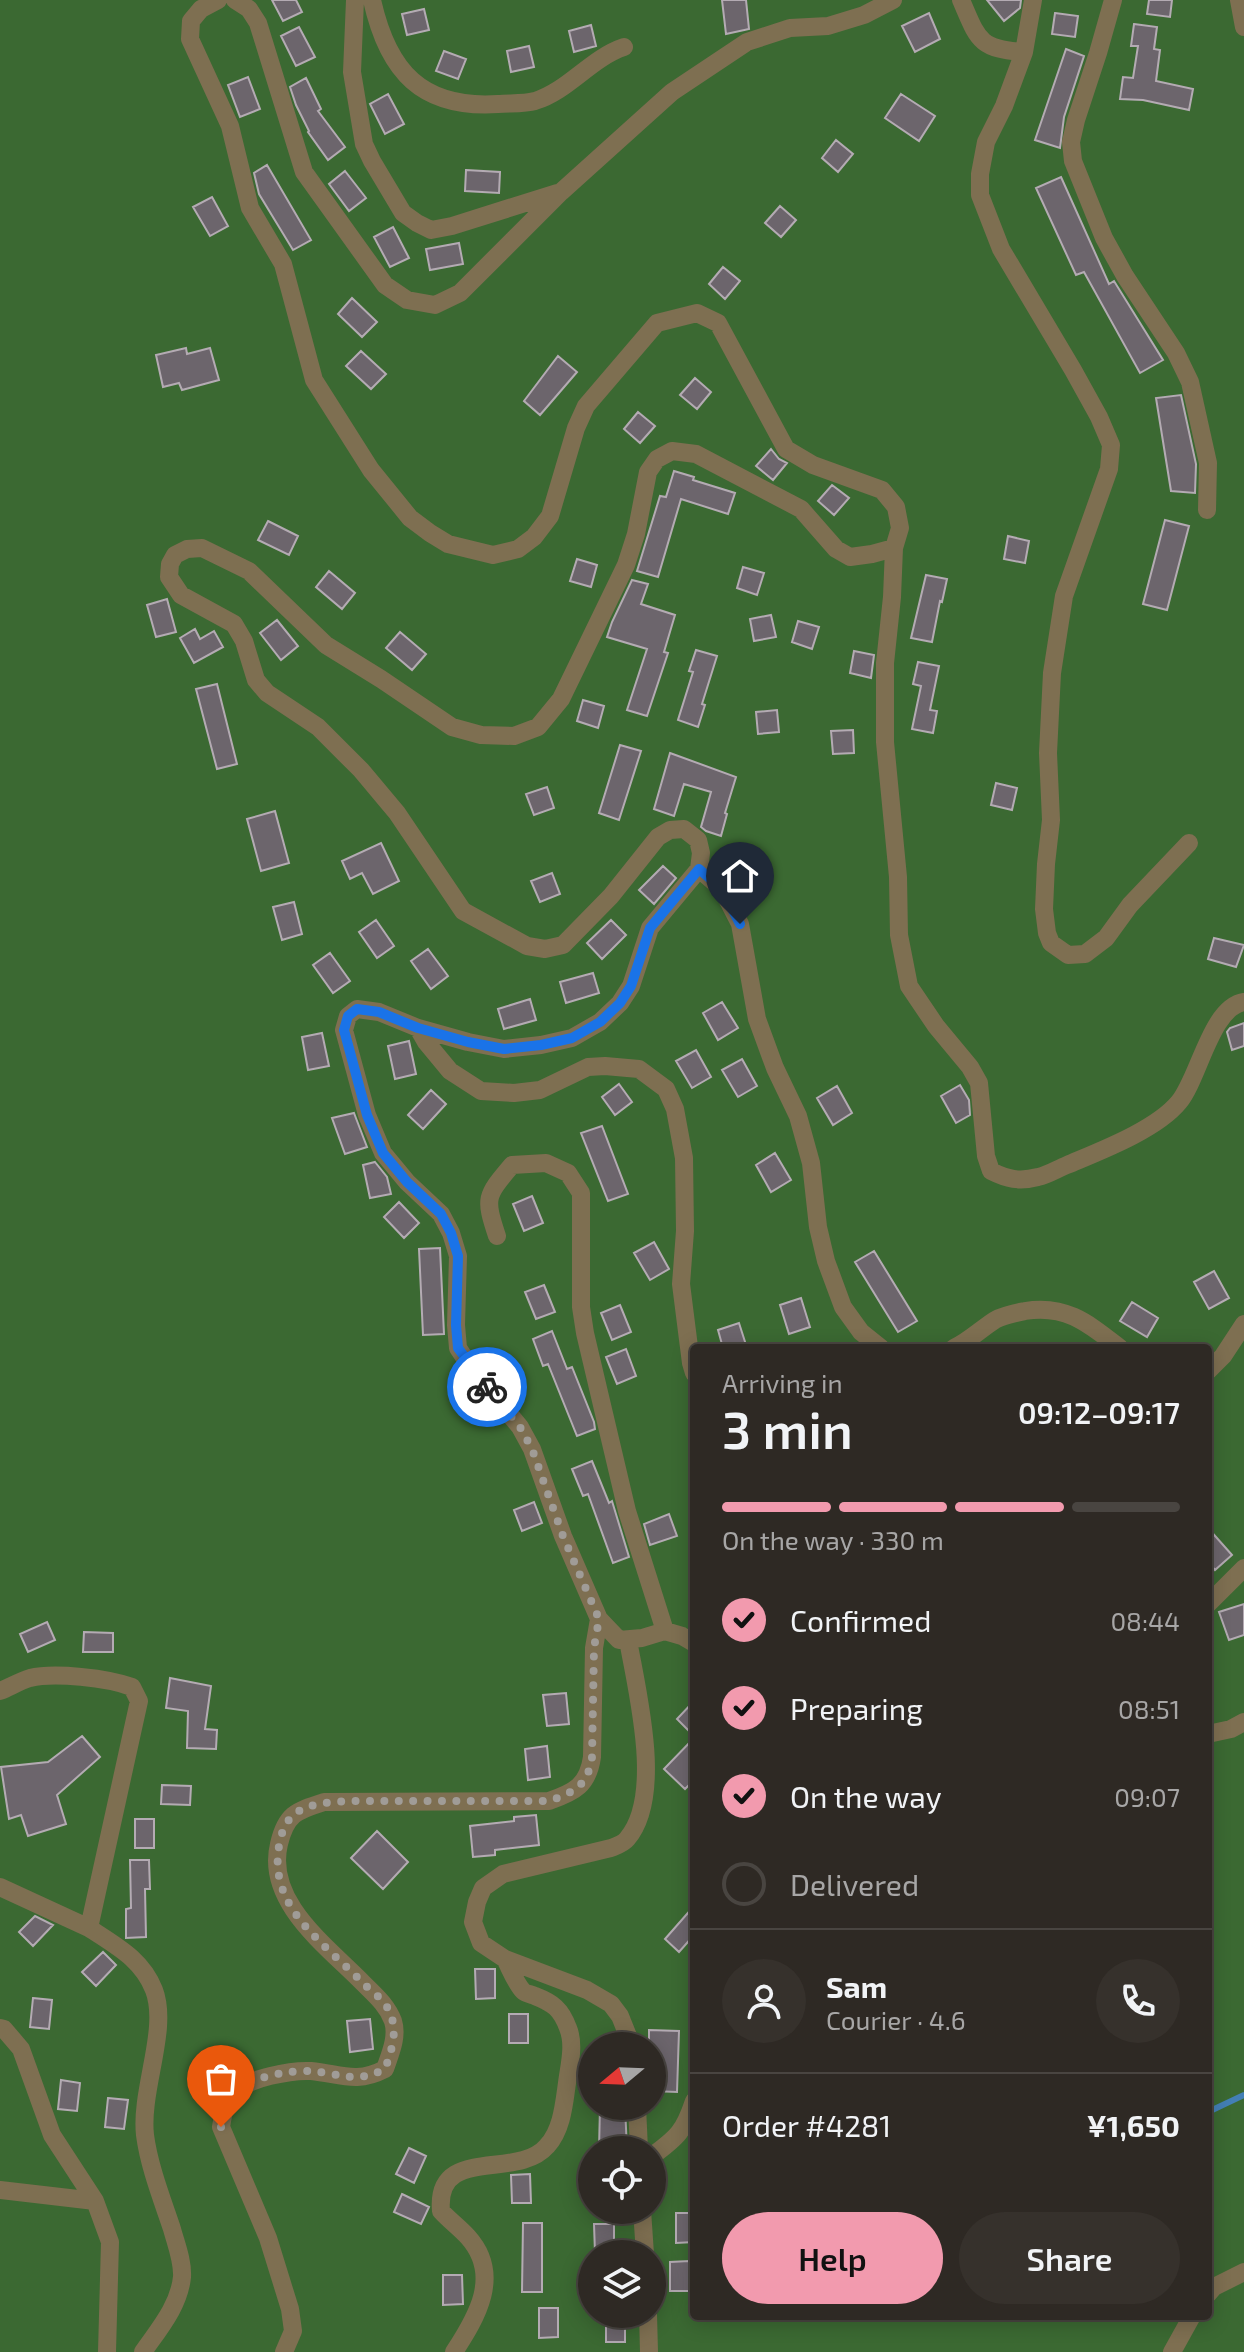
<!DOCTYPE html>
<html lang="en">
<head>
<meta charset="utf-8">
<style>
	:root { --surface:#2e2924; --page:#36312c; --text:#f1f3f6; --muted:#a7a6a6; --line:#494541; --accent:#f29aae }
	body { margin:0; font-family:"Exo 2",sans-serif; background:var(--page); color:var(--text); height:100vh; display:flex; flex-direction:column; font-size:30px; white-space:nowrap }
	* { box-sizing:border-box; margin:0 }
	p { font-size:26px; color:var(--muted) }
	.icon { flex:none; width:44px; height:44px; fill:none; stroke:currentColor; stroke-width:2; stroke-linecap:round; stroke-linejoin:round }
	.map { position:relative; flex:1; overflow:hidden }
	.side { position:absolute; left:690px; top:1344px; width:522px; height:976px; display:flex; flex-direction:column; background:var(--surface); border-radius:8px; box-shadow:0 4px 20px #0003,0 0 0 2px var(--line) }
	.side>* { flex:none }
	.needle { width:52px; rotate:251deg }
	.buttons { position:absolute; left:578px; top:2032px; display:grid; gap:16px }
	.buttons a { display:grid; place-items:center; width:88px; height:88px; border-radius:50%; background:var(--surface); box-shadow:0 4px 20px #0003,0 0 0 2px var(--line); font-size:40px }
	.pin { position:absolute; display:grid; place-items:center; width:68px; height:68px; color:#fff; margin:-82px -34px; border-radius:50% 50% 50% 0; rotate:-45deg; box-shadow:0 0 8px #0007 }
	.pin .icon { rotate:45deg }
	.courier { position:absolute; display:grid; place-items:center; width:80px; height:80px; margin:-40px; border:6px solid #1a73e8; border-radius:50%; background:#fff; color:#222; box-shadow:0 2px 10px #0007 }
	.headline em { font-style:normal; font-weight:600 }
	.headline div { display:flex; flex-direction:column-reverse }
	.headline { display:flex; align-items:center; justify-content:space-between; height:136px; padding:0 32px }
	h1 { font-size:52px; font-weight:600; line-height:60px }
	.bar { display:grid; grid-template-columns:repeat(4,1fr); gap:12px 8px; align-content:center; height:96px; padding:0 32px }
	.bar i { height:10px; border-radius:6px; background:var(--line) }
	.bar .active { background:var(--accent) }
	.bar p { grid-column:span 4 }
	.line { display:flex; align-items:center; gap:20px; padding:0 32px; border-top:2px solid var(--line) }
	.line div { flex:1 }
	.round { display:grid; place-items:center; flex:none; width:84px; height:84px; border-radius:42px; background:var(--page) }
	ol { padding:0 32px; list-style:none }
	li { display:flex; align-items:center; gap:24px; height:88px }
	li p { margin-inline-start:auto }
	li .icon { padding:8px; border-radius:50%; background:var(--accent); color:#111; stroke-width:4 }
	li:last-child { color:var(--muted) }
	li i { width:44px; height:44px; border:4px solid var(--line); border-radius:50% }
	.primary-button { display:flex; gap:16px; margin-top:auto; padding:16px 32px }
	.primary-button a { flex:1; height:92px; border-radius:48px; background:var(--accent); color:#111; font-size:32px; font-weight:600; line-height:92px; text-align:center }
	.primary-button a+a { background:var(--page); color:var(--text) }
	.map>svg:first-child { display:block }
	.green { fill:#3b6932; fill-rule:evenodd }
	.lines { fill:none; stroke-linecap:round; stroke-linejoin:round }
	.stream { stroke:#437fb5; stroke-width:6 }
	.building { fill:#6c656c; stroke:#b4abb3; stroke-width:2 }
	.minor { stroke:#7e6f51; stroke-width:18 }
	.done { stroke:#a09c97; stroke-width:8; stroke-dasharray:0 14.4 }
	.route { stroke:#1a73e8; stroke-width:10 }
</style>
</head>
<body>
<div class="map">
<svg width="1244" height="2352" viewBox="0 0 1244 2352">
	<rect width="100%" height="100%" fill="#3d3730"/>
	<path class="green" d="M0 0H1244V2352H0ZM694 1348H1208V2316H694ZM592 2046H652V2106H592ZM592 2150H652V2210H592ZM592 2254H652V2314H592Z"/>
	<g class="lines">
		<path class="stream" d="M1208 2112 1244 2095"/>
	</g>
	<path class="building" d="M272 0H296L302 12 283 21Z
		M722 0H746L749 29 726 34Z
		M987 0H1021L1020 8 1004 21Z
		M1149 0H1172L1170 17 1147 14Z
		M424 9 429 30 407 35 402 14Z
		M929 13 940 39 915 52 902 26Z
		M1055 13 1078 16 1075 37 1052 34Z
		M1134 24 1157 27 1154 49 1160 50 1156 81 1193 89 1189 110 1143 100 1120 99 1123 77 1133 78 1138 46H1131Z
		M591 25 596 46 574 52 569 31Z
		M299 27 315 57 296 66 281 36Z
		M529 46 534 67 511 72 507 51Z
		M1066 49 1084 56 1064 117 1060 148 1035 140Z
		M444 51 466 59 458 79 436 71Z
		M248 77 260 109 240 117 228 85Z
		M306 78 321 109 318 111 345 147 328 160 308 132 309 131 296 105 290 87Z
		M388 94 404 124 385 134 370 104Z
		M901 94 935 116 919 141 885 118Z
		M836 140 853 154 838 172 822 158Z
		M267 165 311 240 293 250 259 194 254 173Z
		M466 170 500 172 499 193 465 191Z
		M345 171 366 198 349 211 329 184Z
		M1061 177 1109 284 1114 281 1163 360 1140 373 1084 272 1076 275 1036 188Z
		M212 197 228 226 210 236 193 207Z
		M780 206 796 220 781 237 765 223Z
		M393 227 409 258 390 267 374 237Z
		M459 243 463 264 430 270 426 249Z
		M723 267 740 281 725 299 709 284Z
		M352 298 377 322 362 337 338 314Z
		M186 348 187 354 210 348 219 380 182 390 179 383 163 387 156 355Z
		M361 351 386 374 371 389 346 366Z
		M558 356 577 372 540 415 524 401Z
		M695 378 711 392 697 409 680 395Z
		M1181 395 1196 464 1195 493 1171 491 1156 398Z
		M638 412 655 426 640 443 624 429Z
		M771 449 779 459 787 463 773 480 756 466Z
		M674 471 694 477 693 480 735 493 728 514 681 499 658 577 637 571 660 496 666 497Z
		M832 485 849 498 834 515 818 501Z
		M1165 520 1189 526 1167 610 1143 604Z
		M268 521 298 536 289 555 258 540Z
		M1008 536 1029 541 1025 563 1004 559Z
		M577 559 597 565 591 587 570 581Z
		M743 567 764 573 757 595 737 588Z
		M329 571 355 593 342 609 316 587Z
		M926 575 947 579 942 602 940 601 932 642 911 638Z
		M632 580 648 584 641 604 675 615 664 652 668 653 647 716 627 710 647 649 607 637 612 622Z
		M167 599 176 632 156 637 147 605Z
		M771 615 776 637 754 641 750 619Z
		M277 620 298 646 281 660 260 633Z
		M798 621 819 627 812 649 792 642Z
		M195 629 200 639 214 631 223 647 194 663 180 638Z
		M400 632 426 654 412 670 386 648Z
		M696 650 717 656 702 704 705 705 698 727 678 720 693 672 689 671Z
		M854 651 874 655 871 678 850 673Z
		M918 662 939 666 930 710 937 711 933 733 912 729 921 686 913 684Z
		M217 684 237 764 217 769 196 689Z
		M583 700 604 706 598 728 577 721Z
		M777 710 779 732 758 734 756 712Z
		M853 730 854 753 833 754 831 731Z
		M620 745 641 751 619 820 599 813Z
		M670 753 736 777 725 813 727 814 721 836 706 831 701 827 711 792 684 784 674 816 654 809Z
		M996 783 1017 788 1012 810 991 805Z
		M547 787 554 808 534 815 526 794Z
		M275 811 289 863 261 871 247 819Z
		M381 843 399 881 373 894 362 873 350 879 342 861Z
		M663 866 676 878 654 904 639 890Z
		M552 873 560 894 540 902 531 881Z
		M294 902 302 934 282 940 273 907Z
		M376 920 394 946 377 958 359 932Z
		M611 920 626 935 602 959 587 943Z
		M1214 938 1244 945 1236 967 1208 959Z
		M428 949 448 976 431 989 411 961Z
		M330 953 350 981 333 993 313 965Z
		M593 973 599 993 566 1003 560 982Z
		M530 999 536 1020 504 1029 498 1009Z
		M722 1002 738 1028 718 1040 703 1013Z
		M1244 1023V1046L1232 1050 1227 1032 1230 1028Z
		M322 1033 329 1066 308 1070 302 1037Z
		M409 1041 416 1074 395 1079 388 1046Z
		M696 1050 711 1077 692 1088 676 1061Z
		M742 1059 757 1086 738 1097 722 1070Z
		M619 1084 632 1102 615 1115 602 1097Z
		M960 1085 969 1100 970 1115 956 1123 941 1096Z
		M837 1086 852 1113 833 1125 817 1098Z
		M431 1090 446 1104 423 1129 408 1115Z
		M354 1113 367 1147 345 1154 332 1118Z
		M602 1126 628 1194 608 1201 581 1133Z
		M775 1153 791 1180 771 1192 756 1165Z
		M375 1162 387 1177 391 1194 370 1198 363 1165Z
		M532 1196 543 1223 524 1231 513 1204Z
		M399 1202 419 1223 404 1238 384 1217Z
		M654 1242 669 1269 650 1280 634 1253Z
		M440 1248 444 1334 423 1335 419 1249Z
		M874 1251 917 1321 898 1332 855 1262Z
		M1214 1271 1229 1298 1209 1309 1194 1282Z
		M544 1285 555 1312 536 1319 525 1292Z
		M801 1298 810 1327 789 1334 780 1305Z
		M1132 1302 1158 1318 1147 1337 1120 1321Z
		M620 1305 631 1332 612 1340 601 1313Z
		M739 1323 747 1348H723L718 1330Z
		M552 1331 567 1369 572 1367 594 1422 595 1429 577 1436 548 1364 543 1366 533 1339Z
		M626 1349 636 1376 617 1384 606 1357Z
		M592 1461 609 1503 612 1501 629 1557 613 1563 588 1494 583 1496 572 1469Z
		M534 1502 542 1523 522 1531 514 1510Z
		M669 1514 677 1536 650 1545 644 1524Z
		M1208 1528 1232 1555 1215 1570 1208 1562Z
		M1244 1604V1635L1229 1640 1219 1612Z
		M47 1622 55 1640 28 1652 20 1634Z
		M84 1632 113 1633V1652H83Z
		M170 1678 211 1686 205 1729 217 1730 216 1749 187 1748 188 1711 166 1708Z
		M566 1693 569 1724 547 1726 543 1695Z
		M694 1701V1736L677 1719Z
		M82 1736 100 1757 57 1795 66 1824 28 1836 21 1815 9 1819 1 1767 48 1762Z
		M694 1738V1780L685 1789 664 1769Z
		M547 1746 550 1777 528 1780 525 1749Z
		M162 1785 191 1786 190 1805 161 1804Z
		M536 1815 539 1845 495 1850V1855L473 1857 470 1826 514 1821V1817Z
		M135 1819H154V1848H135Z
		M377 1831 408 1862 383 1889 351 1858Z
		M130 1860H149L150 1889H145L146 1937 126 1938V1909L131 1908Z
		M694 1906V1935L679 1952 665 1939Z
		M35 1916 53 1925 33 1946 19 1932Z
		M103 1952 116 1965 96 1986 82 1972Z
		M475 1969H495V1998L476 1999Z
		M33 1998 52 2000 49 2029 30 2027Z
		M509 2014H528V2043H509Z
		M370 2019 373 2049 350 2052 347 2021Z
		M649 2030 679 2031 677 2092 652 2091V2046H649Z
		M61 2080 80 2083 77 2111 58 2109Z
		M108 2098 128 2100 124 2129 105 2127Z
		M600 2106H625L627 2150H599Z
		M409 2148 426 2156 414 2183 396 2174Z
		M530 2174 531 2203H512L511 2175Z
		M402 2194 429 2207 421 2224 394 2212Z
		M676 2213H694V2242L676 2243Z
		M523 2223H542V2292H522Z
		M594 2224H614V2253H595Z
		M689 2261V2291H670V2262Z
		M443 2275H462L463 2304 443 2305Z
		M539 2308H558V2337L539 2338Z
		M606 2314H625V2342H606Z"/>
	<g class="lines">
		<path class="minor" d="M218 0 201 9 191 21 190 39 230 126 250 208 283 264 314 380 371 470 410 518 430 533 448 544 493 555 518 549 534 537 550 516 576 428 586 406 657 323 697 313 718 323 786 449 813 465 882 490 896 507 900 528 894 548 892 597 885 663V742L898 877 899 935 909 986 936 1026 970 1067 979 1083 986 1156 991 1171C1007 1179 1019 1182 1038 1177 1048 1175 1057 1169 1067 1165 1100 1151 1156 1130 1179 1102 1199 1078 1211 1007 1244 1002
			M235 0 249 9 258 23 304 172 385 285 407 300 435 305 460 293 561 192 672 92 747 42 790 28 828 26 864 15 893 0
			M355 0 352 72 364 144 372 161 403 213 417 223 431 230 452 226 557 193
			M372 0C388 72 422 109 498 104 510 103 524 104 535 101 568 91 591 58 624 47
			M961 0C978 39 978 49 1024 52
			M1033 0 1024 52 1004 106 986 142 980 174V195L1001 249 1073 370 1099 417 1111 445 1109 469 1064 596 1052 673 1048 753 1051 820 1046 864 1044 909 1047 933 1051 943 1068 955 1085 954 1106 938 1130 905 1189 843
			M1113 0 1098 53 1076 120 1071 142 1073 161 1104 238 1125 276 1176 353 1190 382 1208 463 1207 510
			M1239 0 1244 27
			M699 869 722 889 740 924 757 1019 775 1068 798 1116 811 1163 818 1227 826 1261 843 1307 861 1332 881 1348
			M418 1028 426 1042 450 1071 481 1091 514 1093 540 1090 588 1067 605 1066 639 1069 666 1089 675 1109 684 1158 685 1231 681 1284 691 1363 694 1373
			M497 1236C484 1197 486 1196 512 1165L546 1163 568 1173 581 1193V1307L585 1333 627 1511 665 1631
			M954 1348C969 1341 981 1329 995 1320 1004 1315 1015 1313 1025 1311 1066 1304 1089 1324 1120 1348
			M1208 1371 1223 1356 1244 1324
			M1208 1604 1244 1568
			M628 1640C637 1692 664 1796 627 1839 623 1844 616 1846 611 1848L503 1874 483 1888 477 1902 473 1922 481 1943 505 1959 587 1990 611 2004 620 2016 632 2046
			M694 1643 682 1636 665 1631 642 1638 619 1640 599 1619 563 1536 532 1449 520 1427 472 1369 458 1348 456 1325 458 1256 451 1233 441 1214 407 1182 383 1153 367 1115 344 1030 348 1016 357 1009 379 1012 418 1028 468 1042 504 1049 541 1045 572 1038 600 1022 620 1003 631 986 650 928 699 869 701 853 698 840 684 829 670 830 658 837 611 896 563 945 545 949 527 946 463 911 397 813 361 770 318 727 267 693 256 680 244 641 234 624 181 595 169 577 170 564 175 555 187 549 202 548 249 571 326 645 381 679 452 727 481 735 514 736 538 727 561 699 626 565 636 534 648 472 657 459 672 451 696 454 801 509 836 549 850 557 872 554 894 548
			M0 1691C10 1687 20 1681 30 1678 54 1672 108 1678 132 1687L139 1701 89 1928 0 1887
			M1208 1734 1231 1729 1244 1722
			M89 1928C116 1946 142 1959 154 1990 169 2029 140 2090 145 2135 149 2166 162 2199 172 2229 176 2244 183 2261 182 2277 179 2306 159 2329 143 2352
			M0 2028 4 2029 21 2049 52 2135 95 2201 110 2242 107 2352
			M637 2106 639 2150
			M652 2156C678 2137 684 2131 694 2101
			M0 2190 95 2201
			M642 2210 645 2254
			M1208 2294 1214 2287 1244 2272
			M648 2314 649 2352
			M284 2352 293 2331 290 2309 268 2238 221 2127C223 2115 225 2101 234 2092 249 2078 291 2070 311 2071 341 2074 356 2084 385 2069 390 2054 398 2037 393 2021 387 2005 375 1995 363 1983 327 1946 265 1902 279 1844 286 1814 296 1811 324 1802L549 1801C575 1792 588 1785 592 1757L594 1648 599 1619
			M454 2352C477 2317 502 2275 468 2237 460 2228 449 2220 441 2211 435 2144 517 2181 547 2146 562 2130 564 2104 567 2083 569 2066 575 2045 568 2028 561 2009 553 2003 535 1996 531 1994 526 1994 523 1991 516 1984 510 1968 505 1959
			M1172 2352 1192 2316"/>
	</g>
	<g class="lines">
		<path class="done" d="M221 2127C223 2115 225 2101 234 2092 249 2077 291 2070 312 2071 341 2074 356 2084 385 2069 393 2046 400 2026 385 2004 379 1996 370 1990 363 1983 321 1940 263 1904 281 1837 289 1803 321 1803 350 1801H549C575 1792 588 1785 592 1757L594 1648 599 1619 563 1536 532 1449 520 1427 487 1387"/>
		<path class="route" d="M487 1387 458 1348 456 1325 458 1256 451 1233 441 1214 407 1182 383 1153 367 1115 344 1030 348 1016 357 1009 379 1012 418 1028 468 1042 504 1049 541 1045 572 1038 600 1022 620 1003 631 986 650 928 699 869 722 889 740 924"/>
	</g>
</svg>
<div class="buttons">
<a><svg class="needle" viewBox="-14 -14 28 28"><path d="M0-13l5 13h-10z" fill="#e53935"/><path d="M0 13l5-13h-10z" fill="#a7a6a6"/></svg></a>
<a><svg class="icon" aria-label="locate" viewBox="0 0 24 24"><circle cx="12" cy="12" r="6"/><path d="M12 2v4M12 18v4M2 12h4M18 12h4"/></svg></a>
<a><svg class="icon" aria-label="layers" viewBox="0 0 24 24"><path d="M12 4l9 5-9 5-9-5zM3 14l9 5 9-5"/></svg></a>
</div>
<div class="pin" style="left:221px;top:2127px;background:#ea580c"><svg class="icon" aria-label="bag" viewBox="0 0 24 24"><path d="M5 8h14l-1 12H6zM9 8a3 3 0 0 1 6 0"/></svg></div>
<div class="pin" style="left:740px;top:924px;background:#1f2937"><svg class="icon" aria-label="home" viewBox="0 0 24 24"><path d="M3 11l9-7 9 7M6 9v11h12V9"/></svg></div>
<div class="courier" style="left:487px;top:1387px"><svg class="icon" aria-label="bike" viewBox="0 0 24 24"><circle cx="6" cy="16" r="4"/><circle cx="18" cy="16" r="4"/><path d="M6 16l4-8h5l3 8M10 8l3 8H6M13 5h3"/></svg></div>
<section class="side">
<div class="headline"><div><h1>3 min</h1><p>Arriving in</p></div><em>09:12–09:17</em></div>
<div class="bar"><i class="active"></i><i class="active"></i><i class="active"></i><i></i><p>On the way · 330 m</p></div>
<ol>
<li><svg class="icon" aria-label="check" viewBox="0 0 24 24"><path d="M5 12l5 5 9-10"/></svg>Confirmed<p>08:44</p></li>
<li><svg class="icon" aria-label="check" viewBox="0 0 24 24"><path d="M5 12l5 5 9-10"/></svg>Preparing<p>08:51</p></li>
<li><svg class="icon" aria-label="check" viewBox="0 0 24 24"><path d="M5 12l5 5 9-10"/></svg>On the way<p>09:07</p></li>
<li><i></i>Delivered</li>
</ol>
<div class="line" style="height:144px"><a class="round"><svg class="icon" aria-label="person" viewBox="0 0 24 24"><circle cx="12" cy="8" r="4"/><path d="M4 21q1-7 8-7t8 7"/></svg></a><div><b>Sam</b><p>Courier · 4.6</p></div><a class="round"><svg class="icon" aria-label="phone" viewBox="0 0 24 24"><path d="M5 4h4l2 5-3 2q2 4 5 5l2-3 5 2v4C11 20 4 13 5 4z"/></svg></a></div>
<div class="line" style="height:104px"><div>Order #4281</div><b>¥1,650</b></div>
<div class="primary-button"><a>Help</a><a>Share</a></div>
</section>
</div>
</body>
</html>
